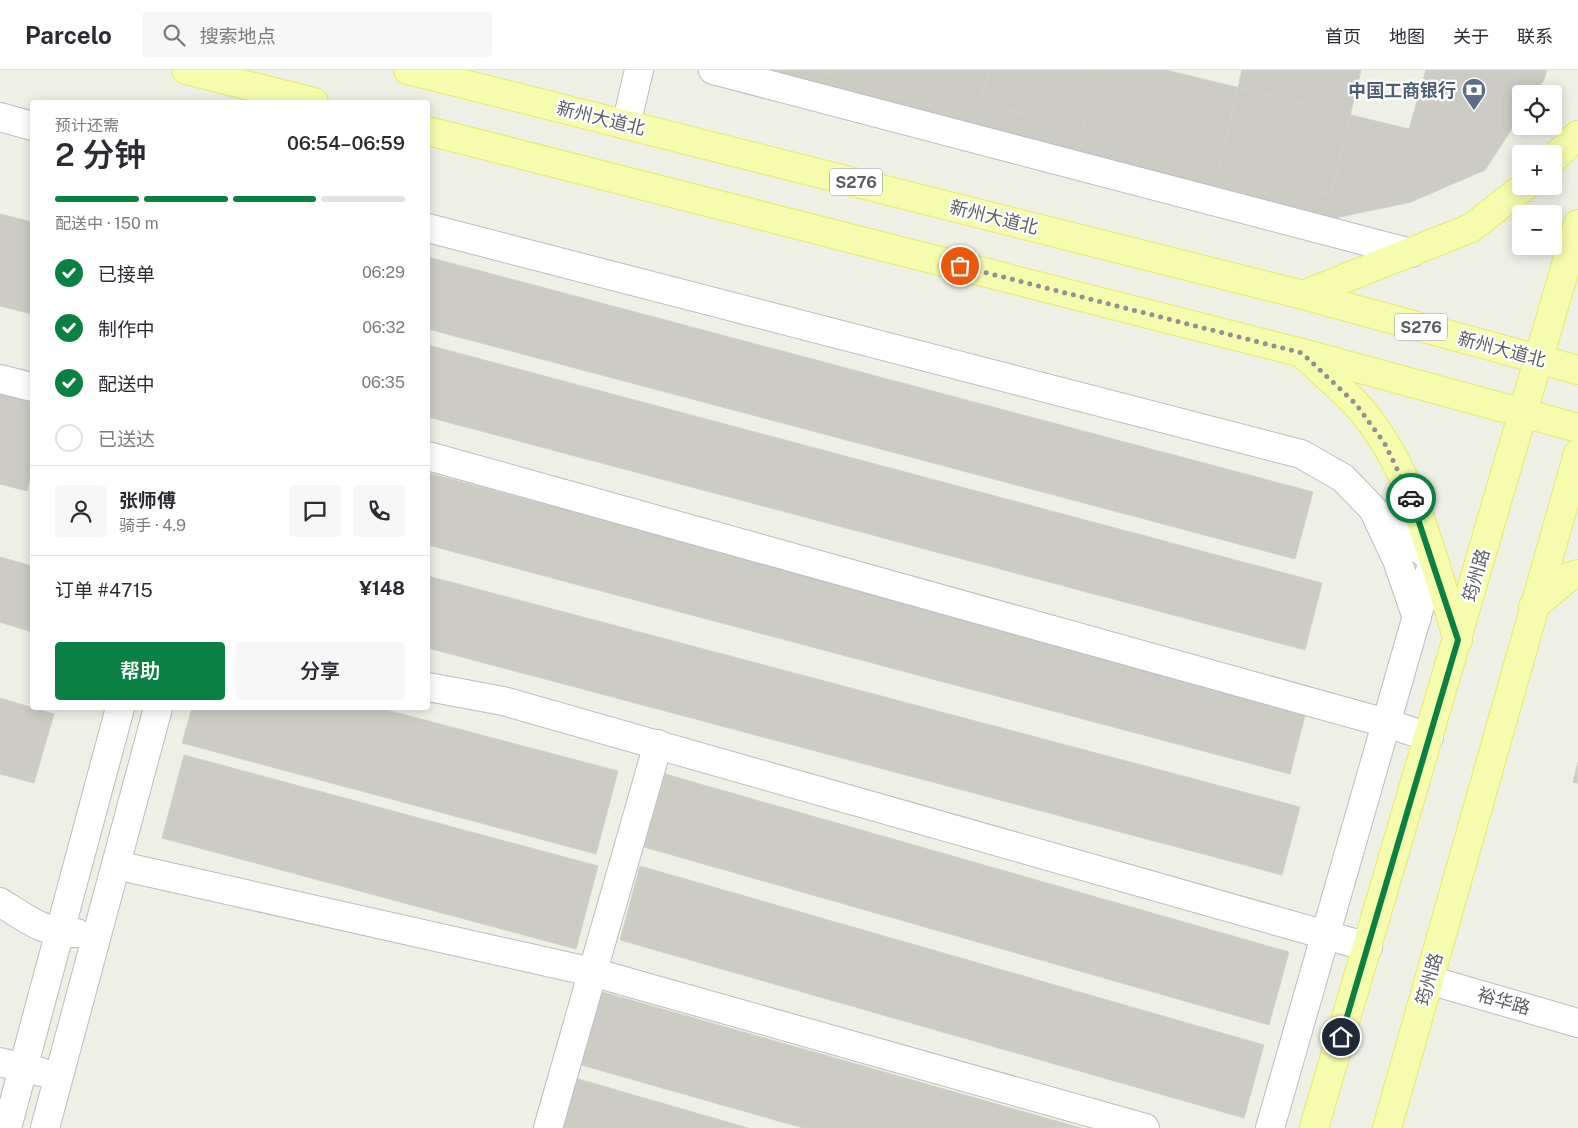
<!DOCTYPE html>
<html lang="zh">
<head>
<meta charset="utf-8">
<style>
	:root { --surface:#fff; --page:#f7f7f7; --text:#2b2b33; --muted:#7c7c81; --line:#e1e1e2; --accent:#0b8043 }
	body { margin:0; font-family:"Public Sans","Noto Sans SC",sans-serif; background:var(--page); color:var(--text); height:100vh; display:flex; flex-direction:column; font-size:19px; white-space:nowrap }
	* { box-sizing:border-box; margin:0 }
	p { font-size:16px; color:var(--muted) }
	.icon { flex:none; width:28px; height:28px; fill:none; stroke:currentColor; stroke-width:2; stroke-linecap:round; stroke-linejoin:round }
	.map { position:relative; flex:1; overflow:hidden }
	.details { position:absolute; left:30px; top:30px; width:400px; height:610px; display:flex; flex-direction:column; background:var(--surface); border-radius:5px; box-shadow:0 2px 12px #0003 }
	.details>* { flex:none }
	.controls { position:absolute; left:1512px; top:15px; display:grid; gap:10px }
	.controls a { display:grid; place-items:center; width:50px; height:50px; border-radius:5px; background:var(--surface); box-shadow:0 2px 12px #0003; font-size:25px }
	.pin { position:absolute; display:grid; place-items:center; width:42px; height:42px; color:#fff; margin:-21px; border:2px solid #fff; border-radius:50%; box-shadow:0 1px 5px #0007 }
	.courier { position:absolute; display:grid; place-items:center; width:50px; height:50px; margin:-25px; border:4px solid #0b8043; border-radius:50%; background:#fff; color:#222; box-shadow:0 1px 6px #0007 }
	.headline em { font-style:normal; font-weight:600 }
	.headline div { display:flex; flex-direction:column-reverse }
	.headline { display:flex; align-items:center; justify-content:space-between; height:85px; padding:0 25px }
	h1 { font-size:32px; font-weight:600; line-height:38px }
	.bar { display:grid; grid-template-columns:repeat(4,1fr); gap:8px 5px; align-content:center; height:60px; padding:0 25px }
	.bar i { height:6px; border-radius:4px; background:var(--line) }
	.bar .on { background:var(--accent) }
	.bar p { grid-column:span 4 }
	.line { display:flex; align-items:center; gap:12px; padding:0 25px; border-top:1px solid var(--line) }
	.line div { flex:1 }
	.round { display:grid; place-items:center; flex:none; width:52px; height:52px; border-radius:5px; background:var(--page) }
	ol { padding:0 25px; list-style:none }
	li { display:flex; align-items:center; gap:15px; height:55px }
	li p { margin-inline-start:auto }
	li .icon { padding:5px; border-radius:50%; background:var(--accent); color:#fff; stroke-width:4 }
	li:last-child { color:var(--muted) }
	li i { width:28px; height:28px; border:2px solid var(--line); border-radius:50% }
	.action { display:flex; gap:10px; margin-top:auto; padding:10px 25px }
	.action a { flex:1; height:58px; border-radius:5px; background:var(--accent); color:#fff; font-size:20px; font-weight:600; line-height:58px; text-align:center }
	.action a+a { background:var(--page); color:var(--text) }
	header { display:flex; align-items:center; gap:30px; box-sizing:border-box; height:70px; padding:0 25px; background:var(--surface); border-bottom:1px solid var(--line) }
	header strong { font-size:24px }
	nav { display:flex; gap:28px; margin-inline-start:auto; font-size:18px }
	.search { width:350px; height:45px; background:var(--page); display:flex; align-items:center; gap:12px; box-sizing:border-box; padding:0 18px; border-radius:5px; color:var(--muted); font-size:19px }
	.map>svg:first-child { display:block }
	.building { fill:#cccbc4; stroke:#d3d2c4 }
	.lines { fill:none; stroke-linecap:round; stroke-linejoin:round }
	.minor-casing { stroke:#bcbdc3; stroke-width:30 }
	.major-casing { stroke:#ece960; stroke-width:30 }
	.minor { stroke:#fff; stroke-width:28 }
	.major { stroke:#f5fcad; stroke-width:28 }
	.done { stroke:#909192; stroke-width:5; stroke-dasharray:0 9 }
	.route { stroke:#0b8043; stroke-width:6 }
	.labels { text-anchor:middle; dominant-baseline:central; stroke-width:4.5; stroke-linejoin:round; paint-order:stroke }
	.shield { fill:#fff; stroke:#8e8e93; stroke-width:1 }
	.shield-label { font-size:16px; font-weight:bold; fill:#5d5e65 }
	.service-label { font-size:18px; font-weight:bold; fill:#4e5e75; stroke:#fff; text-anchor:end }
	.street-label { font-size:18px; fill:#5d5e65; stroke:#fff }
</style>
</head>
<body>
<header>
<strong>Parcelo</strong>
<div class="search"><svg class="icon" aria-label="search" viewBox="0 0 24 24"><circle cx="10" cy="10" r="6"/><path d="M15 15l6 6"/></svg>搜索地点</div>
<nav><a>首页</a><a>地图</a><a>关于</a><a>联系</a></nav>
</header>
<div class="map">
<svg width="1578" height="1058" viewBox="0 0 1578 1058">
	<rect width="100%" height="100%" fill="#eeefe5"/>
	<path class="building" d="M748 0H1166L1409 59 1426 0H1547L1544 9 1535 24H1521V45L1485 100 1411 132 1330 149Z
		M817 0H850L848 8Z
		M990 0H1100L1081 62 980 31Z
		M1242 0H1361L1331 125 1219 98Z
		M0 144 32 152V244L0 236Z
		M428 187 1313 422 1295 489 428 259Z
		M428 275 1322 513 1305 580 428 347Z
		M0 317 32 326V401L27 421 0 414Z
		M428 403 1307 637 1290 704 428 475Z
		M0 487 32 496V562L0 552Z
		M428 506 1300 737 1282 805 428 578Z
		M0 628 54 644 34 713 0 704Z
		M192 638H379L618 701 596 784 182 673Z
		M184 685 598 796 576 879 162 768Z
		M1578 692V713L1573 712Z
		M665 704 1289 882 1269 955 644 777Z
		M640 796 1264 975 1244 1048 620 870Z
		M599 921 1081 1058H803L578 994Z
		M575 1008 748 1058H561Z"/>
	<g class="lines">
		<defs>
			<path id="minor" d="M713 0 1411 183
				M0 47 32 56
				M626 55 639 0
				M428 158 1301 384 1343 408 1373 439 1397 490 1417 548
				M0 309 32 317
				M428 386 1386 653 1429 667
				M428 617 503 631 1368 877
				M116 795 592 902 1145 1058
				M0 832C27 849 44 864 77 863
				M1429 910 1578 953
				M0 992 41 1002
				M7 1058 120 638
				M45 1058 158 638
				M548 1058 658 674
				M1270 1058 1433 490 1380 445"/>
			<path id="major" d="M186 0 314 32
				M408 0 1303 225 1578 300
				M428 61 1302 283 1578 358
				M1554 88 1578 65
				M1303 225 1471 158 1525 116
				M1305 286C1321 301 1339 316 1355 333 1412 393 1434 493 1458 570
				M1533 537 1569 507 1578 504
				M1314 1058 1578 154
				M1387 1058 1578 384"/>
		</defs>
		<use href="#minor" class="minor-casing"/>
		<use href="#major" class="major-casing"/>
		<use href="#minor" class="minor"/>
		<use href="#major" class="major"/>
	</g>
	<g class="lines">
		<path class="done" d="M960 196 1302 283 1356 334 1385 374 1411 428"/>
		<path class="route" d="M1341 967 1458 570 1411 428"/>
	</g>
	<defs>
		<symbol id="bank-pin" viewBox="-11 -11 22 30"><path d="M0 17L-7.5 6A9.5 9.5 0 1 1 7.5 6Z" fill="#5c6f8a" stroke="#fff"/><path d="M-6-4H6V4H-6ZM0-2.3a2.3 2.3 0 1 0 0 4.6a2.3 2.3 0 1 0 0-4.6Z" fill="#fff"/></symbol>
	</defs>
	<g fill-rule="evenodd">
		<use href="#bank-pin" x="1460" y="6" width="28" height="38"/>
	</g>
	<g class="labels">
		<g class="shield">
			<rect x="830" y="98.5" width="52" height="27" rx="4"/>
			<rect x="1395" y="243.5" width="52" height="27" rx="4"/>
		</g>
		<g class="shield-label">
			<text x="856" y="112">S276</text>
			<text x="1421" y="257">S276</text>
		</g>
		<g class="service-label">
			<text x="1456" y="20">中国工商银行</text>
		</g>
		<g class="street-label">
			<text transform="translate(601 48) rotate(14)">新州大道北</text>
			<text transform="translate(994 147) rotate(14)">新州大道北</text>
			<text transform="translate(1502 279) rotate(15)">新州大道北</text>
			<text transform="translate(1476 505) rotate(-74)">筠州路</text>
			<text transform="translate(1429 909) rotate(-74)">筠州路</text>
			<text transform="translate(1504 931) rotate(16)">裕华路</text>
		</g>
	</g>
</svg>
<div class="controls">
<a><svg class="icon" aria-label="locate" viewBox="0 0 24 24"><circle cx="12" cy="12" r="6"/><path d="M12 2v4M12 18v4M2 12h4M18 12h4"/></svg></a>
<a>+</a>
<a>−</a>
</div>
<div class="pin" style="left:960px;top:196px;background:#ea580c"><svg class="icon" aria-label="bag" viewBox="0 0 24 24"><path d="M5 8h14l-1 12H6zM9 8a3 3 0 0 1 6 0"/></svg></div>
<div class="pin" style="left:1341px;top:967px;background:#1f2937"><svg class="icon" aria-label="home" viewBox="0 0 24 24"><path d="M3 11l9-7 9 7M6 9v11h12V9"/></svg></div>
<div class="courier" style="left:1411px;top:428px"><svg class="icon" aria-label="car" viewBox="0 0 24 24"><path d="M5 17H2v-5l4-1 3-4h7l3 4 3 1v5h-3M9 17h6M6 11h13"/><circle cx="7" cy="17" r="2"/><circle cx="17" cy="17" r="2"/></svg></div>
<section class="details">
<div class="headline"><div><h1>2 分钟</h1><p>预计还需</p></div><em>06:54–06:59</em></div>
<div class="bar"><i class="on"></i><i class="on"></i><i class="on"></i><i></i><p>配送中 · 150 m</p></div>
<ol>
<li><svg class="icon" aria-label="check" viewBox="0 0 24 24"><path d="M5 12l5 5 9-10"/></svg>已接单<p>06:29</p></li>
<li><svg class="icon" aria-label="check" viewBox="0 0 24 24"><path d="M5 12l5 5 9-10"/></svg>制作中<p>06:32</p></li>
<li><svg class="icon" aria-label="check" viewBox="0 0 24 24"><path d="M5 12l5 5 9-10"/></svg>配送中<p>06:35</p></li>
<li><i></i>已送达</li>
</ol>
<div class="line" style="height:90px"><a class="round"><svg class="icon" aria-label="person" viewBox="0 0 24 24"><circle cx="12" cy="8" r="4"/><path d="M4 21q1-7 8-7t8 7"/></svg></a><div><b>张师傅</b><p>骑手 · 4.9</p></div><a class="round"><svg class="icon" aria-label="chat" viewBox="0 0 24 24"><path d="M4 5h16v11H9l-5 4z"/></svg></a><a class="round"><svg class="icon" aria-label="phone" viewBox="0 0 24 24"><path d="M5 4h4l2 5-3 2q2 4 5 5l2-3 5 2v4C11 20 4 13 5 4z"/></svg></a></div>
<div class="line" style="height:65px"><div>订单 #4715</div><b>¥148</b></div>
<div class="action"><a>帮助</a><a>分享</a></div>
</section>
</div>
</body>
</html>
